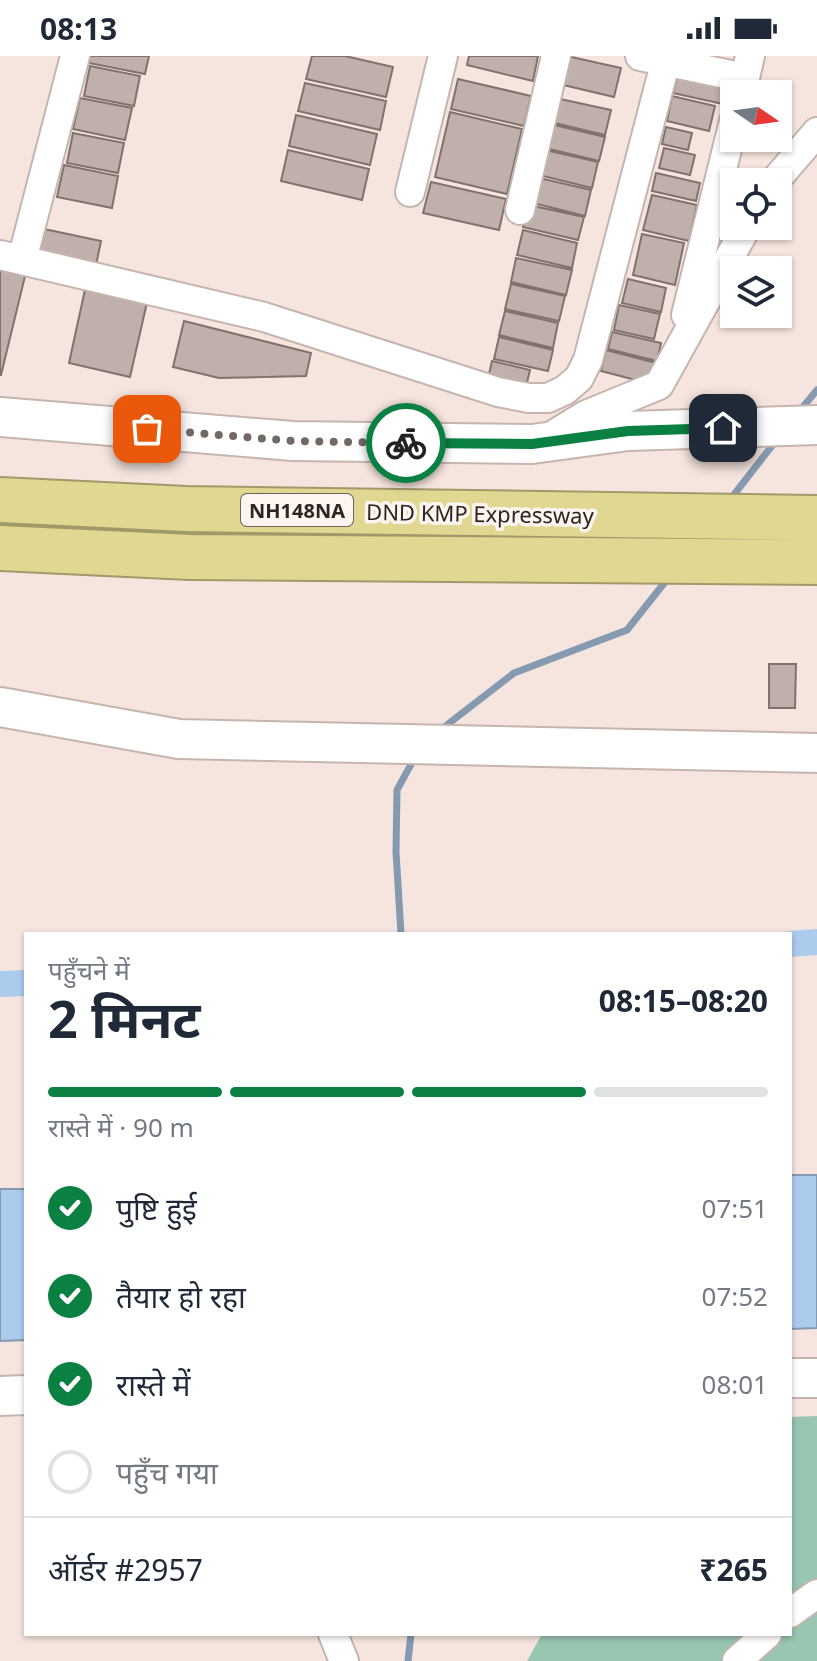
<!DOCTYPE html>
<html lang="hi">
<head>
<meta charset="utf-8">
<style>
	:root { --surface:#fff; --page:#f2f2f3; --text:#1f2937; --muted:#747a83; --line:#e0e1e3; --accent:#0b8043 }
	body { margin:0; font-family:"Noto Sans","Noto Sans Devanagari",sans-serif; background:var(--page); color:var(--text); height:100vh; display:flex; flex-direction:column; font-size:30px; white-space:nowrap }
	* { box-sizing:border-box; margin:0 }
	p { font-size:26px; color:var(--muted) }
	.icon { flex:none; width:44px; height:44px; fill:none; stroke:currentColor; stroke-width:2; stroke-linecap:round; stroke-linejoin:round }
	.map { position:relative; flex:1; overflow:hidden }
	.drawer { position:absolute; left:24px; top:876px; width:768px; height:704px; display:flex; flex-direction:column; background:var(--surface); border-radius:0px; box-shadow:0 2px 6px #0004 }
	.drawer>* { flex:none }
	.needle { width:52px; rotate:103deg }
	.tools { position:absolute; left:720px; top:24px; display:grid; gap:16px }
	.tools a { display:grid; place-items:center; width:72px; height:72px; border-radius:0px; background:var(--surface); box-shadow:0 2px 6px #0004; font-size:40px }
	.pin { position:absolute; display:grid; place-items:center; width:68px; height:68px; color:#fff; margin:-34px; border-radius:16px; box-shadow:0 4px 12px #0006 }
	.courier { position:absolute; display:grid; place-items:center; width:80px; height:80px; margin:-40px; border:6px solid #0b8043; border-radius:50%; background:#fff; color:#222; box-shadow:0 2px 10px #0007 }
	.overview em { font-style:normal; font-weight:700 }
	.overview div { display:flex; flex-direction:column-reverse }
	.overview { display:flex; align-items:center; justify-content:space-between; height:136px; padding:0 24px }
	h1 { font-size:52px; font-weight:700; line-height:60px }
	.bar { display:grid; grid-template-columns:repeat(4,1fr); gap:12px 8px; align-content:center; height:96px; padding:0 24px }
	.bar i { height:10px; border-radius:6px; background:var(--line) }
	.bar .on { background:var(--accent) }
	.bar p { grid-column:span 4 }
	.line { display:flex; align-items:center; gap:20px; padding:0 24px; border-top:2px solid var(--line) }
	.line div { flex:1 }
	ol { padding:0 24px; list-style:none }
	li { display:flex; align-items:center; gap:24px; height:88px }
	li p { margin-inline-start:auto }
	li .icon { padding:8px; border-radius:50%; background:var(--accent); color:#fff; stroke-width:4 }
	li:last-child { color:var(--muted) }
	li i { width:44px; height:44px; border:4px solid var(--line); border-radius:50% }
	.status { display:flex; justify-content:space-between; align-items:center; height:56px; padding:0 40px; background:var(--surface); direction:ltr }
	.status svg { height:22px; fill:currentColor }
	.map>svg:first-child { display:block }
	.green { fill:#98c6b1 }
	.water { fill:#abccec; stroke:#859ab0; stroke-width:2 }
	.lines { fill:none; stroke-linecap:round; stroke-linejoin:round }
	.stream { stroke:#859ab0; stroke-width:7 }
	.canal { stroke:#abccec; stroke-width:26 }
	.building { fill:#c0b0ab; stroke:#81726e; stroke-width:2 }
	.street-casing { stroke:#c5b5ae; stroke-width:32 }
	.secondary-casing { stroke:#c5b5ae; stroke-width:42 }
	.highway-casing { stroke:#a1996a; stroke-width:48 }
	.street { stroke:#fff; stroke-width:28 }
	.secondary { stroke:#fff; stroke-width:38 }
	.highway { stroke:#e0d791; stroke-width:44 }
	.done { stroke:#736964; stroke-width:8; stroke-dasharray:0 14.4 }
	.route { stroke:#0b8043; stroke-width:10 }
	.labels { text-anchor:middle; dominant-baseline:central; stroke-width:7; stroke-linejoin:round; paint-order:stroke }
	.shield { fill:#fef4f0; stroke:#6b6460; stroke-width:2 }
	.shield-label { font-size:20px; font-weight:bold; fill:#2c2623 }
	.street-label { font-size:22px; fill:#2c2623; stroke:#fef4f0 }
</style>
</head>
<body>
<div class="status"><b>08:13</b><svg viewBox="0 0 49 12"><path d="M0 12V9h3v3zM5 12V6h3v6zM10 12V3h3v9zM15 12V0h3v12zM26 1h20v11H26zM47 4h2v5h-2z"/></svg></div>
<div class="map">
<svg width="817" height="1605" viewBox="0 0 817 1605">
	<rect width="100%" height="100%" fill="#f6e5de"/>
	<path class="green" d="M817 1360V1605H527L542 1578H790V1361Z"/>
	<path class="water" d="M790 1119H817V1272L790 1273Z
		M0 1133H26V1284L0 1285Z"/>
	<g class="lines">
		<path class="stream" d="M798 357 817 334
			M729 445 778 382
			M439 675 514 617 627 574 669 521
			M401 878 396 796 397 734 415 701
			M408 1605 411 1578"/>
		<path class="canal" d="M790 888 817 886
			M0 928 26 927"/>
	</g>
	<path class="building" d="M90 0H149L145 18 89 7Z
		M312 0H345L393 11 386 41 306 23Z
		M469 0H538L533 25 467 9Z
		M567 0 621 12 614 41 555 27Z
		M90 10 140 20 134 50 84 40Z
		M678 18 728 30 723 48 673 37Z
		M458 23 531 40 524 70 451 53Z
		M305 27 386 45 380 74 298 55Z
		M672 40 715 50 709 75 667 65Z
		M551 41 611 54 605 79 546 65Z
		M80 42 132 52 125 84 73 73Z
		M450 56 522 73 507 138 435 121Z
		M296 59 377 78 370 109 289 90Z
		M546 67 605 81 599 105 541 91Z
		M666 71 692 77 688 94 662 88Z
		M73 77 124 87 118 117 67 107Z
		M664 92 695 99 690 119 659 112Z
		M541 93 598 106 592 132 535 118Z
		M288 94 369 113 362 144 281 125Z
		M64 109 118 120 112 152 57 141Z
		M656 117 700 127 696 145 652 135Z
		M535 121 591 134 585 160 529 146Z
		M431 126 506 143 499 174 423 157Z
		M652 139 697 149 689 185 643 174Z
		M529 149 584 161 578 184 523 171Z
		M44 173 101 185 95 214 38 202Z
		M523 174 577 187 572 212 517 199Z
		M642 178 684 187 675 229 633 219Z
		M516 202 572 214 566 239 511 226Z
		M0 210 26 216 1 319H0Z
		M628 223 666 232 661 256 622 247Z
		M511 228 565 240 559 265 505 253Z
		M86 229 148 242 130 321 69 307Z
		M619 249 660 258 654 283 614 274Z
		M505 255 558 267 553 292 499 279Z
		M184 265 311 297 306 320 219 322 173 311Z
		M612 276 661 287 657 305 608 293Z
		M499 281 553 294 548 315 494 303Z
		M606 294 656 307 651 328 601 315Z
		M492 305 530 314 525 335 487 327Z
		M769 608H796L795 652H769Z"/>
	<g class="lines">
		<defs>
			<path id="street" d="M640 0 745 22 750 0
				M774 126 817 76
				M410 136 443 0
				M520 154 556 0
				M0 199 264 261 498 336 529 342H548L565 334 579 322 588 304 667 0
				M22 204 75 0
				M686 259 734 65
				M547 383 586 359 659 329 747 170
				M790 1557 817 1538
				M333 1578 344 1605
				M737 1605 767 1578"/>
			<path id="secondary" d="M0 361 293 385 532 388 628 375 817 369
				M0 651 179 683 817 697
				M790 1322H817
				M0 1340 26 1339"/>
			<path id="highway" d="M0 444 186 453 817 462
				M0 492 190 501 817 506"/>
		</defs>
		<use href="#street" class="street-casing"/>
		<use href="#secondary" class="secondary-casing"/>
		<use href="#highway" class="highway-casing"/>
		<use href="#street" class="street"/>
		<use href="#secondary" class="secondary"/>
		<use href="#highway" class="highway"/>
	</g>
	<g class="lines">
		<path class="done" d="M147 373 293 385 406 387"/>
		<path class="route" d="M406 387 532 388 628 375 723 372"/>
	</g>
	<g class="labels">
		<rect class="shield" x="241" y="438" width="112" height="32" rx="6"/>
		<g class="shield-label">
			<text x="297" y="454">NH148NA</text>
		</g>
		<g class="street-label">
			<text transform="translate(480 457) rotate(1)">DND KMP Expressway</text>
		</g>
	</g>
</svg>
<div class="tools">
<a><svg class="needle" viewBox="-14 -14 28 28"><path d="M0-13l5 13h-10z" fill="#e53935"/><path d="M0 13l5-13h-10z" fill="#747a83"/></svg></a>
<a><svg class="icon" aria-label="locate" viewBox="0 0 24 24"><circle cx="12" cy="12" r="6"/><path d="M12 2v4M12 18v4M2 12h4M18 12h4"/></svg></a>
<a><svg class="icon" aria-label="layers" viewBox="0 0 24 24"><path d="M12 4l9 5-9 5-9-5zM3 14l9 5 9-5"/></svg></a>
</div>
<div class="pin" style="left:147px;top:373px;background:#ea580c"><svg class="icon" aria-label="bag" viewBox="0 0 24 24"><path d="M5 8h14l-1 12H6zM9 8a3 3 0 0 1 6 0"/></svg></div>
<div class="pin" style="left:723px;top:372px;background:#1f2937"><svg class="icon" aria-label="home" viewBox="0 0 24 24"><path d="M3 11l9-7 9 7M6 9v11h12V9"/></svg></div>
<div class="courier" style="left:406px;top:387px"><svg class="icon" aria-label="bike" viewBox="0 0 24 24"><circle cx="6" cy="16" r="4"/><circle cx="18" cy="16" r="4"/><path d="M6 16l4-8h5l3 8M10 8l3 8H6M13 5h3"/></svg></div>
<section class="drawer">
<div class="overview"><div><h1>2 मिनट</h1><p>पहुँचने में</p></div><em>08:15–08:20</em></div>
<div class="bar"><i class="on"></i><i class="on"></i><i class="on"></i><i></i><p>रास्ते में · 90 m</p></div>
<ol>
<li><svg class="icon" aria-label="check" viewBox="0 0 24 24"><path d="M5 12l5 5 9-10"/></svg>पुष्टि हुई<p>07:51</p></li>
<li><svg class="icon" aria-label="check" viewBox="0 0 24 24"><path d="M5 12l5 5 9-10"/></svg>तैयार हो रहा<p>07:52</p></li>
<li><svg class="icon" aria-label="check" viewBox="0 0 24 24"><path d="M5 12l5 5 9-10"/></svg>रास्ते में<p>08:01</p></li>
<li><i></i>पहुँच गया</li>
</ol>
<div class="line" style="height:104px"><div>ऑर्डर #2957</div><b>₹265</b></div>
</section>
</div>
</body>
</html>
